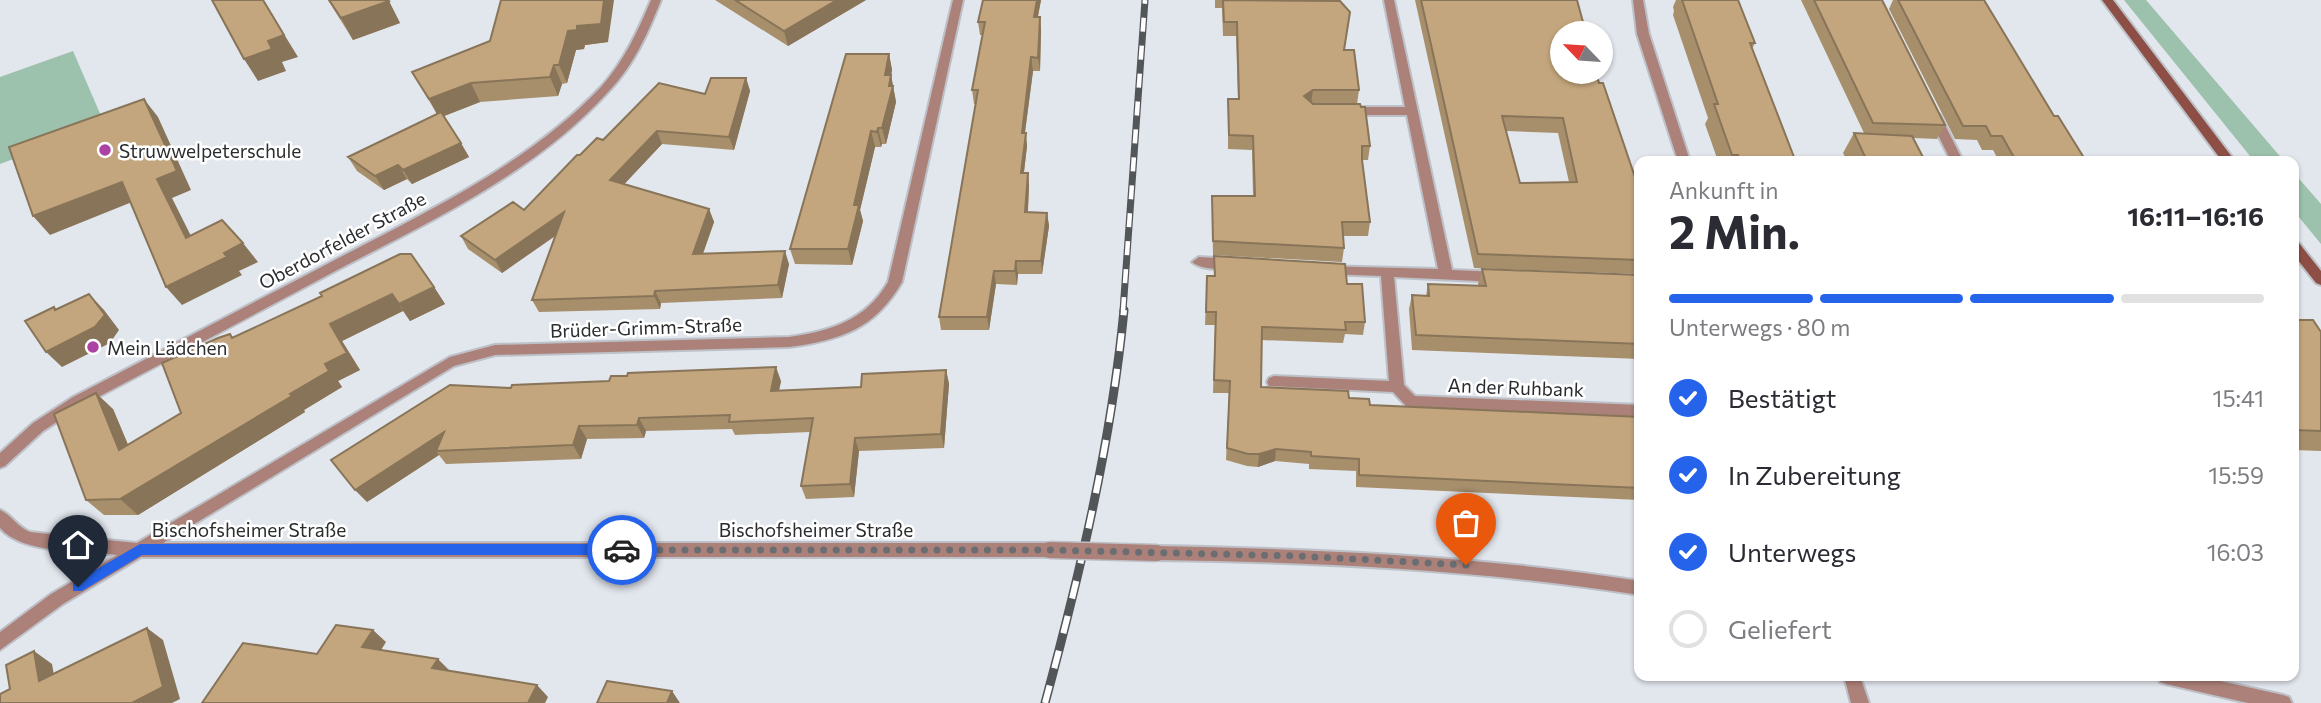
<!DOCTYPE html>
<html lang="de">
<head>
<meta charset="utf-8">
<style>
	:root { --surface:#fff; --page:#f7f7f7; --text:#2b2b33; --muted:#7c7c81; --line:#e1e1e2; --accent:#2563eb }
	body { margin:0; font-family:Commissioner,sans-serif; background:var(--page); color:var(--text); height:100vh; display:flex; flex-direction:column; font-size:26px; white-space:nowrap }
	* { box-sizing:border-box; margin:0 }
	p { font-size:23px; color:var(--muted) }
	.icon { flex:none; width:38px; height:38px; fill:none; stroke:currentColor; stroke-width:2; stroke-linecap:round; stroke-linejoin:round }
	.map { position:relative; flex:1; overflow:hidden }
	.side { position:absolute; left:1634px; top:156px; width:665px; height:525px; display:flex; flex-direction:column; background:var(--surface); border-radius:14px; box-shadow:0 2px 5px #0004 }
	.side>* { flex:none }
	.needle { width:46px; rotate:295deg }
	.controls { position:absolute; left:1550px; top:21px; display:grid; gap:14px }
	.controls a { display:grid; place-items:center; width:63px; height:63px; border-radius:50%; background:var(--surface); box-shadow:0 2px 5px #0004; font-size:35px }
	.pin { position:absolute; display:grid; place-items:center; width:60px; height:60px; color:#fff; margin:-72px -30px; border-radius:50% 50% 50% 0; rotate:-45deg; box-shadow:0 0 7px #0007 }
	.pin .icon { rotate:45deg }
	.courier { position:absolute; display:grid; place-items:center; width:70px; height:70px; margin:-35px; border:5px solid #2563eb; border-radius:50%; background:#fff; color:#222; box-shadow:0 2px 9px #0007 }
	.headline em { font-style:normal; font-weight:700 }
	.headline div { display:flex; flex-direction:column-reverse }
	.headline { display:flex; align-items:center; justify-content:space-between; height:119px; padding:0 35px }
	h1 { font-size:46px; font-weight:700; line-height:52px }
	.bar { display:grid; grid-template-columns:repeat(4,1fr); gap:10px 7px; align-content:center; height:84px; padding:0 35px }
	.bar i { height:9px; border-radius:5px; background:var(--line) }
	.bar .current { background:var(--accent) }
	.bar p { grid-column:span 4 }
	ol { padding:0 35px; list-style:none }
	li { display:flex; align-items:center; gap:21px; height:77px }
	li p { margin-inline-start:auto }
	li .icon { padding:7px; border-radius:50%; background:var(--accent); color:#fff; stroke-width:4 }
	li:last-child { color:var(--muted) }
	li i { width:38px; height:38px; border:4px solid var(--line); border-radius:50% }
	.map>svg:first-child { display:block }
	.green { fill:#9cc1ac }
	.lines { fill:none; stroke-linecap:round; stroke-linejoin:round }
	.street-casing { stroke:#bdc1c7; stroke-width:4 }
	.secondary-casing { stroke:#bdc1c7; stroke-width:4 }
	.street { fill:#ac8179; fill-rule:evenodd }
	.secondary { fill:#8d4f45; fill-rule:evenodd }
	.rail-far1-casing { stroke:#535659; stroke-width:7 }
	.rail-casing { stroke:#535659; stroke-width:9 }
	.rail-far1 { stroke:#fff; stroke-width:4.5; stroke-dasharray:14; stroke-linecap:butt }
	.rail { stroke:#fff; stroke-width:6; stroke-dasharray:18; stroke-linecap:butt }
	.street-bridge-casing { stroke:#bdc1c7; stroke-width:19; stroke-linecap:butt }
	.street-bridge { stroke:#ac8179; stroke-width:16 }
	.wall { fill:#a88f6c; fill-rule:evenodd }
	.shaded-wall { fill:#887458 }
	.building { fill:#c3a67d; stroke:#887458; stroke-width:2; fill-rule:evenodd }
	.route { fill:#2563eb }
	.done { stroke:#6a6d71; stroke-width:7; stroke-dasharray:0 12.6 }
	.poi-dot { fill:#ab42a4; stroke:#fff; stroke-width:2.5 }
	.labels { text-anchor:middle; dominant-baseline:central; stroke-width:5; stroke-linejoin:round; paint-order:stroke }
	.poi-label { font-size:19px; fill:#2a2c2e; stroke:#fff; text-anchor:start }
	.street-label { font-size:19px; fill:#2a2c2e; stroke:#fff }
</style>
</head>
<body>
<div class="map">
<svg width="2321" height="703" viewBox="0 0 2321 703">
	<rect width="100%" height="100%" fill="#e2e6ed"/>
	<path class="green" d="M2124 0H2146L2284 161H2254Z
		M73 51 105 125 0 164V77Z
		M2294 173 2321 204V244L2294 211Z"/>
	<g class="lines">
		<defs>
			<path id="street" d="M651 0H661C648 33 634 65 609 91 537 171 435 219 341 268 255 314 169 360 83 405L43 431 5 466 0 468V453L33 423 73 397C159 352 245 307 331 262 426 212 527 165 601 87 624 61 638 31 651 0Z
				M953 0H963L902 282C875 329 841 340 789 347L495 355 454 366 163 543H1049L1055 545 1057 550 1055 555 1049 557H141L63 604 0 650V632L51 594 117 555C84 551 22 554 0 528V510C11 514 17 527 30 532L137 543 450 357 495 345 789 337C831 331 866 320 888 282Z
				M1384 0H1394L1452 270 1499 272 1506 277 1499 282 1394 277 1404 385 1415 396 1640 405V417L1411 408 1406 406 1393 392 1269 386 1267 382 1269 378 1274 376 1389 381 1381 276 1327 274 1322 272 1320 269 1322 266 1438 269 1407 115H1346L1340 111 1346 107H1405Z
				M1633 0H1643L1649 34 1690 161H1678L1637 34Z
				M1934 111 1940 115 1963 161H1951L1928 115Z
				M1199 257 1233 259 1240 264C1231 272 1201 270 1192 262Z
				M1157 546C1319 549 1479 556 1640 581V595C1480 570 1319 562 1157 560L1151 558 1149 553 1151 548Z
				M1844 676H1860L1869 703H1851Z
				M2158 676H2198L2283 695 2289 697 2292 703H2248L2166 684 2160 682Z"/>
			<path id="secondary" d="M2102 0H2113L2235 161H2222Z
				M2294 241 2299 243 2321 271V285L2316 283 2294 255Z"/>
		</defs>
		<use href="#street" class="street-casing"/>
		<use href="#secondary" class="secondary-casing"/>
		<use href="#street" class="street"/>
		<use href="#secondary" class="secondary"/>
		<defs>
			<path id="rail-far1" d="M1123 311 1145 0"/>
			<path id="rail" d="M1045 703C1080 573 1111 444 1124 310"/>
		</defs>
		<use href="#rail-far1" class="rail-far1-casing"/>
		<use href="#rail" class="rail-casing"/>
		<use href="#rail-far1" class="rail-far1"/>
		<use href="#rail" class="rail"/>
		<defs>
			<path id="street-bridge" d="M1049 550 1157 553"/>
		</defs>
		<use href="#street-bridge" class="street-bridge-casing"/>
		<use href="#street-bridge" class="street-bridge"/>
	</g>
	<path class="wall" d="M328 0H388L400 23 353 40Z
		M715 0H866L788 46Z
		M983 0H1041L1038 17H1040L1041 30 1040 71H1033L1025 133 1027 146 1024 173H1028L1029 186 1028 212 1047 213 1049 226 1042 274H1018L1017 285 996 284 989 330H941L939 317 976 104H974L972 90 983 35H980L978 22Z
		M1215 0H1273L1344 50 1359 90 1357 104 1370 146 1368 160H1362L1370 222 1368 236H1343L1344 248 1342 262 1213 255 1212 196H1253L1252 150 1228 149V99H1238L1236 36H1223L1222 8H1215Z
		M1415 0H1577L1599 83 1636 180H1640V274L1474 268ZM1506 131 1558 133 1569 182 1520 183Z
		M1676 0H1738L1755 43 1752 49 1794 157 1846 159 1843 153 1854 133H1864L1801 0H1882L1945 125 1937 139 1913 138 1925 161H1718L1705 124 1708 118 1673 15 1674 11 1673 7Z
		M1893 0H1984L2054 116 2086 161H1999L1993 150H1982L1977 140 1955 139 1889 9Z
		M490 41 608 42 585 45 584 49 576 50 567 83 562 84 558 96 480 102 444 116 469 157 412 184 407 179 384 190 357 171 348 157 437 114 412 72Z
		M889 54 892 70 891 75 896 102 886 144H882L881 147H875L860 210 863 221 852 265 795 264 790 249Z
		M746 78 750 91 734 150 662 144 624 184 709 209 714 222 703 254 789 264 782 298 661 303 660 309 539 312 532 300 556 235 502 273 468 249 461 236 524 210 580 155 603 140 705 94Z
		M1214 256 1347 284 1365 322 1363 335 1345 334 1343 343 1261 340V387L1349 398 1370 405 1640 417V500L1356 487V471L1309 469V464L1275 461 1258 467 1247 466 1226 460 1229 393H1213L1215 325H1205L1207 276H1214Z
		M1482 269 1640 275V359L1412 350 1409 309 1412 295 1426 296 1428 284 1478 286V284Z
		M434 287 445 304 410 321 403 311 342 341 360 370 338 381 342 387 304 410 305 412 138 515H104L86 500 113 409 128 445 181 413 230 334 233 338Z
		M2294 320 2321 332V451L2294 450Z
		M946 370 949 384 944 448 859 451 854 497 806 499 801 486 810 432 735 435 732 429 646 431 644 438 587 439 581 459 446 464 439 455 367 502 511 388 781 381 779 391 861 387Z"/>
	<path class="shaded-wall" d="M263 0 298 57 282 62 286 71 258 81 244 59 268 41Z
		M604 0H614L608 42 585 45 584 49 576 50 567 83 559 65 568 31 577 26Z
		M837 0H866L788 46 784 31Z
		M1037 0H1041L1035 30 1034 17Z
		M389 1 400 23 353 40 341 18Z
		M1040 17 1041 30 1040 71 1038 58Z
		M889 54 892 70 889 86 891 75 896 102 886 144 882 128 885 75Z
		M1031 57 1033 71 1023 146 1022 133Z
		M554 65 562 84 558 96 550 77Z
		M746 78 750 91 734 150 729 137Z
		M471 83 480 102 439 118 429 99Z
		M1313 90 1311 104 1304 96Z
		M144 99 158 117 191 190 172 198 201 256 186 238 157 179Z
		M878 128 882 144 881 147 877 132Z
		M657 131 662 144 616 193 610 180Z
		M871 131 875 147 860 210 863 221 852 265 848 249 854 205Z
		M1026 133 1027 146 1022 187 1021 173Z
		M461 143 469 157 412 184 403 170Z
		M398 165 407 179 384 190 375 176Z
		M1028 173 1029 186 1027 225 1025 212Z
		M122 182 137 200 50 235 33 216Z
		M709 209 714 222 698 267 693 254Z
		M564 212 571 225 502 273 495 260Z
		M1047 213 1049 226 1042 274 1041 261Z
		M243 243 258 262 239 271 242 275 182 305 166 287 224 253Z
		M785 251 789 264 782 298 778 285Z
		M1016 261 1018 274 1017 285 1015 271Z
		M994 271 996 284 989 330 987 317Z
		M434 287 445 304 410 321 399 304Z
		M655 291 661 303 660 309 654 296Z
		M89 294 104 310 119 330 110 343 62 367 46 352Z
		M392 294 403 311 342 341 360 370 338 381 342 387 304 410 305 412 138 515 120 499 290 394 325 364 330 324Z
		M776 367 781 381 776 404 771 391Z
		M946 370 949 384 944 448 941 434Z
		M96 393 113 409 137 466 119 450Z
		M639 418 646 431 644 438 637 425Z
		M579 426 587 439 581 459 573 445Z
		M444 432 436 451 439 455 367 502 355 490Z
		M855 438 859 451 854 497 850 484Z
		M1276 449 1275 461 1258 467 1259 454Z
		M147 628 163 640 180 699 172 703H132Z
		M373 630 386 642 375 660 362 647Z
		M34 651 52 664 57 693 39 681Z
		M438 659 450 671 432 668Z
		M537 685 548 697 545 703H528Z
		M672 691 680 703H667Z"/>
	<path class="building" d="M212 0H263L284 35 268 41 272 49 244 59Z
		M329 0H388L389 1 341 18Z
		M501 0H604L601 24 577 26V30L568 31 559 65H554L550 77 471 83 429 99 412 72 490 41Z
		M735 0H837L784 31Z
		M983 0H1037L1034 17H1040L1038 58 1031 57 1022 133H1026L1021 173H1028L1025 212 1047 213 1041 261H1016L1015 271H994L987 317H939L978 90H972L985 22H978Z
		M1223 0 1340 1 1350 12 1344 50H1354L1359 90H1313L1304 96 1313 104H1360L1361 107H1365L1370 146H1362V160L1370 222H1342L1344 248 1213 241 1212 196H1255L1253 136 1229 135 1228 99H1239L1237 22H1224Z
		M1421 0H1577L1586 33H1563V72H1596L1599 83H1603L1636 180H1640V260L1478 254ZM1502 116 1563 118 1577 182 1520 183Z
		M1682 0H1738L1755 43H1750L1794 157 1866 159 1854 133 1912 136 1925 161H1740L1738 155H1732L1714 104H1718Z
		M1814 0H1882L1945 125 1873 123Z
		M1898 0H1984L2054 116H2058L2086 161H2016L2002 136H1991L1986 126H1963Z
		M846 54H889L885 75H891L889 86H893L882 128H878L877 132 871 131 854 205H859L848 249H790Z
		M711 78H746L729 137 657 131 610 180 709 209 693 254 785 251 778 285 655 291 654 296 532 300 564 212 495 260 461 236 513 202 524 210 577 155H580L597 138 603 140 659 83 705 94Z
		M144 99 177 171 157 179 186 238 222 220 243 243 224 253 227 257 166 287 122 182 33 216 9 147Z
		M441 112 461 143 403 170 398 165 375 176 348 157Z
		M400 254H411L434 287 399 304 392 294 330 324 347 353 325 364 329 371 290 394 292 396 120 499 86 500 54 414 96 393 119 450 181 413 162 363 218 338 230 334 232 338 322 296 320 293Z
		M1214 256 1345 264 1347 284H1362L1365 322H1345L1346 330 1262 327 1261 387 1348 391 1349 398 1369 399 1370 405 1640 417V488L1359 475V459L1311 456V452L1276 449 1259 454H1248L1227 448 1230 381 1214 380 1216 312H1206L1207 276H1215Z
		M1482 269 1640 275V344L1416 335 1412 295 1429 296 1428 284 1486 286Z
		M89 294 105 315 95 327 46 352 25 321 54 307 55 310Z
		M2294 320H2313L2321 332V431L2294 430Z
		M776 367 771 391 861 387 862 374 946 370 941 434 855 438 850 484 801 486 813 418 729 422 730 415 639 418 637 425 579 426 573 445 436 451 444 432 355 490 331 460 450 385 511 388 512 385 609 381 611 376H627L628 373Z
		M336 625 373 630 362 647 438 659 432 668 537 685 528 703H202L243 643 317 654Z
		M147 628 163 687 132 703H0V694L10 689 6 665 34 651 39 681Z
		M607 681 672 691 667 703H597Z"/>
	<path class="route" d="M140 544H622L629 550 622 555H142L82 591H73V583Z"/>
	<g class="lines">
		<path class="done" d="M622 550H1049L1298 556 1466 565"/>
	</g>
	<g class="poi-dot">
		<circle cx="105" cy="150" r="7"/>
		<circle cx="93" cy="347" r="7"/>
	</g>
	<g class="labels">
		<g class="poi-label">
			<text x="119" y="150">Struwwelpeterschule</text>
			<text x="107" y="347">Mein Lädchen</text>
		</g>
		<g class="street-label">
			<text transform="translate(342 240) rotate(-28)">Oberdorfelder Straße</text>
			<text transform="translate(646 327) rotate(-2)">Brüder-Grimm-Straße</text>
			<text transform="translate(1516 387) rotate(2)">An der Ruhbank</text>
			<text x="249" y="529">Bischofsheimer Straße</text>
			<text x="816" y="529">Bischofsheimer Straße</text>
		</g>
	</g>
</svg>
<div class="controls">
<a><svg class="needle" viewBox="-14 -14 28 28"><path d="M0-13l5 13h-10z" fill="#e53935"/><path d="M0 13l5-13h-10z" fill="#7c7c81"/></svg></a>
</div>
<div class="pin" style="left:1466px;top:565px;background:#ea580c"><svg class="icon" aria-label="bag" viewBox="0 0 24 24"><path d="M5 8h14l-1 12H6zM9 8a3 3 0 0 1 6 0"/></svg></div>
<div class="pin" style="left:78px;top:587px;background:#1f2937"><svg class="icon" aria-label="home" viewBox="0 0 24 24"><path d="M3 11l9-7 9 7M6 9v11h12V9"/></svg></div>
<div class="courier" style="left:622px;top:550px"><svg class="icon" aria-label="car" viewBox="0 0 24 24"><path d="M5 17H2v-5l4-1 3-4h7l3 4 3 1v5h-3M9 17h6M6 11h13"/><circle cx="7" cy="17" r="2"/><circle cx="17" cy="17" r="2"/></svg></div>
<section class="side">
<div class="headline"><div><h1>2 Min.</h1><p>Ankunft in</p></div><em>16:11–16:16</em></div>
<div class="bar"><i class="current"></i><i class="current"></i><i class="current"></i><i></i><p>Unterwegs · 80 m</p></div>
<ol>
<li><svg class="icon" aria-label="check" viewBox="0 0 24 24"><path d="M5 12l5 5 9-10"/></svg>Bestätigt<p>15:41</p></li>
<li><svg class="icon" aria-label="check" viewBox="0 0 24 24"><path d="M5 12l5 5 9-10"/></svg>In Zubereitung<p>15:59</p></li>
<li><svg class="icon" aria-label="check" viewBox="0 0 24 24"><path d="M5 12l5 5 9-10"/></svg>Unterwegs<p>16:03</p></li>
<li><i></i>Geliefert</li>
</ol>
</section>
</div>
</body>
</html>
